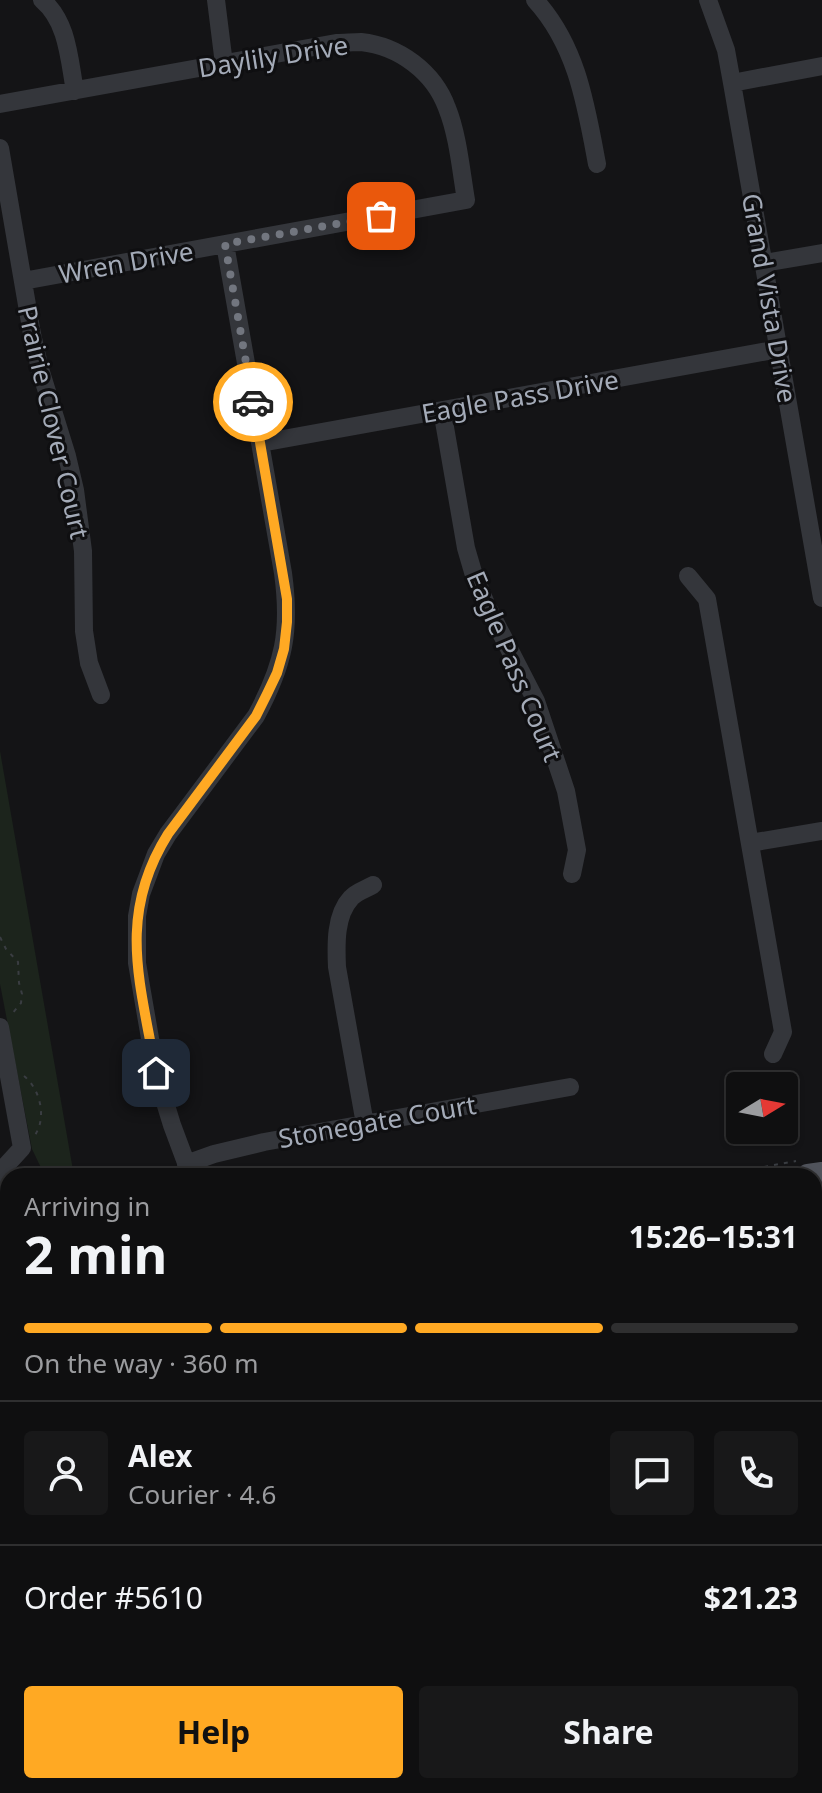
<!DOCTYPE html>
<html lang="en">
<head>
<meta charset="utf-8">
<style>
	:root { --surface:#0f0f10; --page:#181819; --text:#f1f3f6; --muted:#9b9c9f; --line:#2f2f30; --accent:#ffa923 }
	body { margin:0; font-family:"Noto Sans",sans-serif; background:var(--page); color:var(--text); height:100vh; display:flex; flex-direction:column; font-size:30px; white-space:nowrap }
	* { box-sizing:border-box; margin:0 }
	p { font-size:26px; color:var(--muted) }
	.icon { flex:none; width:44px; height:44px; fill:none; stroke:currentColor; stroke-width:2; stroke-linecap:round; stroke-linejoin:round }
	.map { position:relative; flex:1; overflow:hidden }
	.sheet { position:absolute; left:0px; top:1168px; width:822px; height:626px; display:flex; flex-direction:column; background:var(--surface); border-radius:24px 24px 0 0; box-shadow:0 2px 6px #0004,0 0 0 2px var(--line) }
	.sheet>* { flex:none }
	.needle { width:52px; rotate:80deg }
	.controls { position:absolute; left:726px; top:1072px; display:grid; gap:16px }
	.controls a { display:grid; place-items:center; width:72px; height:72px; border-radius:8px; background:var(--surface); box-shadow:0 2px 6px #0004,0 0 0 2px var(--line); font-size:40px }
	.pin { position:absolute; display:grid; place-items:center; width:68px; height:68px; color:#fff; margin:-34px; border-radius:16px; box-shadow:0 4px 12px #0006 }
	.courier { position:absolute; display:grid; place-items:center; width:80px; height:80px; margin:-40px; border:6px solid #ffa923; border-radius:50%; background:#fff; color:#222; box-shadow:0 2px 10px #0007 }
	.headline em { font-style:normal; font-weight:700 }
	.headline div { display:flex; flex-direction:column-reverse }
	.headline { display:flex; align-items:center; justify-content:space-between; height:136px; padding:0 24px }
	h1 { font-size:52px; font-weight:700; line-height:60px }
	.bar { display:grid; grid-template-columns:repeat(4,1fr); gap:12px 8px; align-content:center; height:96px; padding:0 24px }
	.bar i { height:10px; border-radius:6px; background:var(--line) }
	.bar .current { background:var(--accent) }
	.bar p { grid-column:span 4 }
	.line { display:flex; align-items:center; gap:20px; padding:0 24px; border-top:2px solid var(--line) }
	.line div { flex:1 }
	.round { display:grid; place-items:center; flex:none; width:84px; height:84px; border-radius:8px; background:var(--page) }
	.button { display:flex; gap:16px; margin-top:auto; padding:16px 24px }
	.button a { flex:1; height:92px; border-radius:8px; background:var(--accent); color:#111; font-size:32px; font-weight:700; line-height:92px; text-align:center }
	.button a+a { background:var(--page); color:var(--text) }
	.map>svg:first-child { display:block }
	.green { fill:#1c241c }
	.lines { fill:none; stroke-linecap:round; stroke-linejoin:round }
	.stream { stroke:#29343b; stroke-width:4 }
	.path { stroke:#3a3d42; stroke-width:2; stroke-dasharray:4 6; stroke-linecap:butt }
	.minor { stroke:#34363b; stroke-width:18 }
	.major { stroke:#50535b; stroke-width:24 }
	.done { stroke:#72767f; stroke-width:8; stroke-dasharray:0 14.4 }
	.route { stroke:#ffa923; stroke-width:10 }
	.labels { text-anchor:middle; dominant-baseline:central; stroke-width:6; stroke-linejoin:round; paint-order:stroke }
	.street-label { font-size:26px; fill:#a4abb8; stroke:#0f0f11 }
</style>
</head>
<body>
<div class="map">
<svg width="822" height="1793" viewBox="0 0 822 1793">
	<rect width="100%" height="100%" fill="#141416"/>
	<path class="green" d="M0 751 74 1176H45L32 1149 0 984Z"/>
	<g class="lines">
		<path class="stream" d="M0 1675 8 1655
			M0 1700 8 1707
			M3 1793 5 1784 8 1783"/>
		<path class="path" d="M0 937 6 949 18 962 19 983 22 994 21 1003 11 1015
			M24 1076C40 1089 47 1117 35 1135
			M715 1176 796 1161"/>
		<path class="minor" d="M42 0C68 22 69 59 75 91
			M216 0 224 64
			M535 0C577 46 586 105 597 164
			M708 0 726 50 732 83 822 598
			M732 83 822 66
			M0 104 336 43C344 43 353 42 361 42 399 46 434 72 447 108 458 135 461 171 466 200L23 281
			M0 148 32 334 40 369 67 456 75 490 83 551 84 631 89 663 101 695
			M764 263 822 253
			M442 410 466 548 473 572 486 604 536 701 566 791 577 850 572 874
			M261 443 779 349
			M688 576 707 599 783 1032 773 1054
			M750 843 822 831
			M0 1027 22 1148 0 1172
			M365 1124 337 967C336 945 335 915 351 898 356 892 366 889 373 885
			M186 1164 214 1154 264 1142 570 1087
			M191 1176 172 1125 156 1073 137 963V916L141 894 156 854 168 834 256 716C284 664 291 631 283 573L225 244
			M0 1183 4 1234 0 1236
			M814 1319 822 1320
			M0 1353 8 1396
			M0 1461 8 1460
			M200 1786 203 1793
			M411 1786 413 1793
			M669 1793 677 1786"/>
		<path class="major" d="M808 1176 822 1174
			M814 1196 822 1195
			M0 1322 8 1321
			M0 1344 8 1343"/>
	</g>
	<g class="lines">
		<path class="done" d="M253 402 225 244 381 216"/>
		<path class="route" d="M156 1073C141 984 116 917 168 834L256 716 267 694 277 673 284 649 287 622V599L253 402"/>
	</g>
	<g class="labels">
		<g class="street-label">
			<text transform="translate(273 56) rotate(-9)">Daylily Drive</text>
			<text transform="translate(126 262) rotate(-10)">Wren Drive</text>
			<text transform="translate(770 298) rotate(80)">Grand Vista Drive</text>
			<text transform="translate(520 396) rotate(-10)">Eagle Pass Drive</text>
			<text transform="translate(54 422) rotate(77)">Prairie Clover Court</text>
			<text transform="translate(515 666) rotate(67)">Eagle Pass Court</text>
			<text transform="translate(377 1121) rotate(-10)">Stonegate Court</text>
		</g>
	</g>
</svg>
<div class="controls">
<a><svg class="needle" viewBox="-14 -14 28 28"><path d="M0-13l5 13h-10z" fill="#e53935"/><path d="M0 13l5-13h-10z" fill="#9b9c9f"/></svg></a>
</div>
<div class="pin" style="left:381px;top:216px;background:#ea580c"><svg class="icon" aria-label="bag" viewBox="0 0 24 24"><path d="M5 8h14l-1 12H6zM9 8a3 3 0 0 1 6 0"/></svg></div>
<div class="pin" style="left:156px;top:1073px;background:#1f2937"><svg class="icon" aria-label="home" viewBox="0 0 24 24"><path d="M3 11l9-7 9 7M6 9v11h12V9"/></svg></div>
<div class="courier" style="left:253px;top:402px"><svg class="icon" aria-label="car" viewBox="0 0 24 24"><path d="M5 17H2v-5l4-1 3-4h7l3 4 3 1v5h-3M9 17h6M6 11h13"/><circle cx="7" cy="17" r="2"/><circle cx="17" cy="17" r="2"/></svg></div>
<section class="sheet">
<div class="headline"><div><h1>2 min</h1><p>Arriving in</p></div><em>15:26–15:31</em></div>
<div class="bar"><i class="current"></i><i class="current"></i><i class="current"></i><i></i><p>On the way · 360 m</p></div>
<div class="line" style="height:144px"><a class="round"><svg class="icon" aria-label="person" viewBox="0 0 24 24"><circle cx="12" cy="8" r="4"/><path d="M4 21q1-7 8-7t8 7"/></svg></a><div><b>Alex</b><p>Courier · 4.6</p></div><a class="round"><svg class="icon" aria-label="chat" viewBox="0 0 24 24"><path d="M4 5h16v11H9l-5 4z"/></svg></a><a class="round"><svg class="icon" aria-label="phone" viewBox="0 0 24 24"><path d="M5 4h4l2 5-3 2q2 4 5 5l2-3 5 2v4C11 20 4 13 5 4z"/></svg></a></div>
<div class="line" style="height:104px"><div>Order #5610</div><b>$21.23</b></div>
<div class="button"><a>Help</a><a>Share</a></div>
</section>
</div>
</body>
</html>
